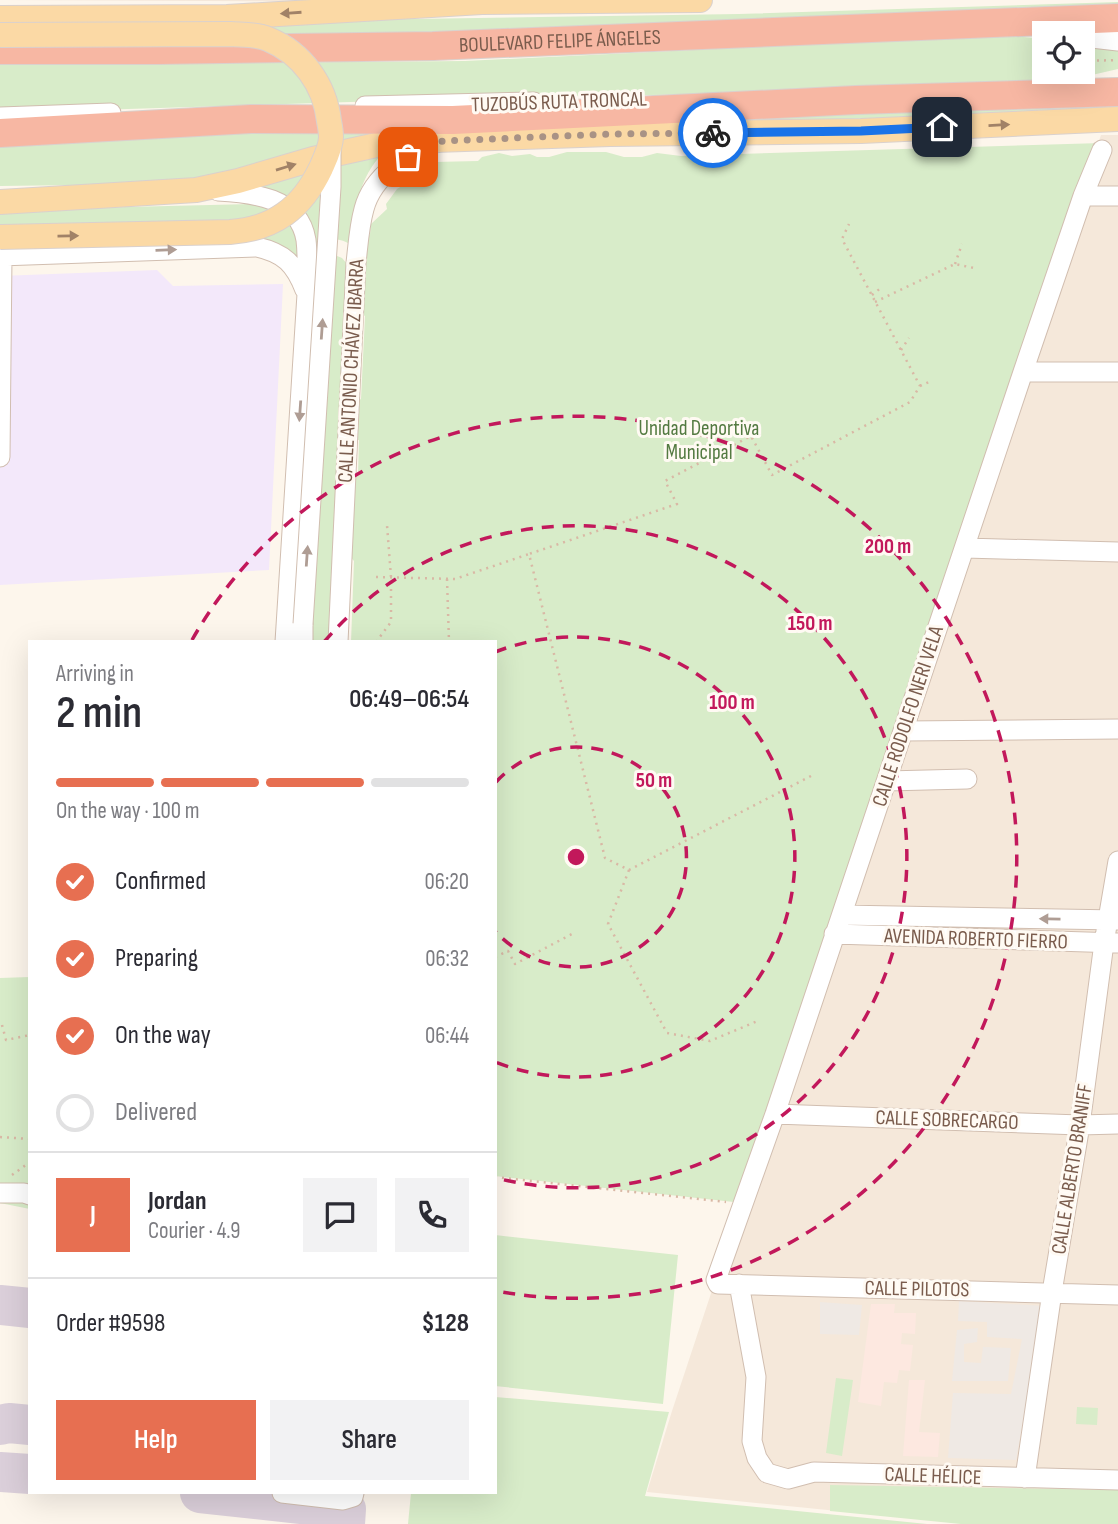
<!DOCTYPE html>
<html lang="en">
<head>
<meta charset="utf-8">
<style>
	:root { --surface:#fff; --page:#f2f2f3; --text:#2b2b33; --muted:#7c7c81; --line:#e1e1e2; --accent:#e76f51 }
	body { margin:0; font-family:"Sofia Sans Condensed",sans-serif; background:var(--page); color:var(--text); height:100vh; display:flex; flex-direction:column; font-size:26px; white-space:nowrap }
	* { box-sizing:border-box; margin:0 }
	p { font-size:23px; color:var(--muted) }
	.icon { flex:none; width:38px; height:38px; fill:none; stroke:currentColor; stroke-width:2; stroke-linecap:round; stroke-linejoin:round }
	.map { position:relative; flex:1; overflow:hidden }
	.details { position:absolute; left:28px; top:640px; width:469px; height:854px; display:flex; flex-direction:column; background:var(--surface); border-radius:0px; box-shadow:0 7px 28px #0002 }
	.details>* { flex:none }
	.buttons { position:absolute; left:1032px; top:21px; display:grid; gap:14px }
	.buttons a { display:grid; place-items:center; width:63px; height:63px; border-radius:0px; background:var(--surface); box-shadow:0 7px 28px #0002; font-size:35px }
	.pin { position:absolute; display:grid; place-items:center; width:60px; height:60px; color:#fff; margin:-30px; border-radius:14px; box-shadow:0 4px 10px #0006 }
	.courier { position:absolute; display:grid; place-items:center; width:70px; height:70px; margin:-35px; border:5px solid #1a73e8; border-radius:50%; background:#fff; color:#222; box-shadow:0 2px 9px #0007 }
	.headline em { font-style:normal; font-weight:600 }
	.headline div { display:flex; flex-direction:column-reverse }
	.headline { display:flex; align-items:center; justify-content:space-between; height:119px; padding:0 28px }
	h1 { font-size:46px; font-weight:600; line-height:52px }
	.bar { display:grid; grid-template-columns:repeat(4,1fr); gap:10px 7px; align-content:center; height:84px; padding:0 28px }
	.bar i { height:9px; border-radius:5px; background:var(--line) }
	.bar .active { background:var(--accent) }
	.bar p { grid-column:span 4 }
	.line { display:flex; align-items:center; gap:18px; padding:0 28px; border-top:2px solid var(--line) }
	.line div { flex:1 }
	.round { display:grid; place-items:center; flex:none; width:74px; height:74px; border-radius:0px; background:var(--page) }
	ol { padding:0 28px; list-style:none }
	li { display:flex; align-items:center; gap:21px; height:77px }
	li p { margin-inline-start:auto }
	li .icon { padding:7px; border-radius:50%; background:var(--accent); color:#fff; stroke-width:4 }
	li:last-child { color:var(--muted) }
	li i { width:38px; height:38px; border:4px solid var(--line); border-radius:50% }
	.primary-button { display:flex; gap:14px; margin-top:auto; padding:14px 28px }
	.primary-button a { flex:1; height:80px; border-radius:0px; background:var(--accent); color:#fff; font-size:28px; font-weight:600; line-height:80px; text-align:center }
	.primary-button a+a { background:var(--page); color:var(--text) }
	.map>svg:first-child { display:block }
	.residential { fill:#f5e8da }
	.commercial { fill:#fde8e0 }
	.industrial { fill:#efe9e4 }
	.education { fill:#f3e8fa }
	.green { fill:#d8ecc9 }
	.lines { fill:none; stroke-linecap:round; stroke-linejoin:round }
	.taxiway { stroke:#dbcfda; stroke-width:40 }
	.minor-casing { stroke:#d1beb0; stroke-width:21 }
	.major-casing { stroke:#dad1cd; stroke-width:26 }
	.highway-casing { stroke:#dad1cd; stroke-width:30 }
	.path { stroke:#d9b8a5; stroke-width:2.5; stroke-dasharray:2 5; stroke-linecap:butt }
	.minor { stroke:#fff; stroke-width:19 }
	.major { stroke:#fbd9a5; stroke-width:24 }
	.highway { stroke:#f7b7a3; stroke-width:28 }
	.minor-bridge-casing { stroke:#d1beb0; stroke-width:21; stroke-linecap:butt }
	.major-bridge-casing { stroke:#dad1cd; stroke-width:26; stroke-linecap:butt }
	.minor-bridge { stroke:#fff; stroke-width:19 }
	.major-bridge { stroke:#fbd9a5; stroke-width:24 }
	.oneway { fill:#a18267 }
	.oneway2 { fill:#af9d94 }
	.done { stroke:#a89285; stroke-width:7; stroke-dasharray:0 12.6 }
	.route { stroke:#1a73e8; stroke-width:9 }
	.ring { fill:none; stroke:#c2185b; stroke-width:3.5; stroke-dasharray:12 9 }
	.labels { text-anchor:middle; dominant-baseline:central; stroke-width:6; stroke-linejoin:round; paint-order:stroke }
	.street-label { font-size:21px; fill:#7a5c4d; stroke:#fffaf3 }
	.park-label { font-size:21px; fill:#537a41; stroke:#fffaf3 }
	.centre { fill:#c2185b; stroke:#fffaf3; stroke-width:3.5 }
	.ring-label { font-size:21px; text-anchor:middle; font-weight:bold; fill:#c2185b; stroke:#fffaf3; stroke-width:6; stroke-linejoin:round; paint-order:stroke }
</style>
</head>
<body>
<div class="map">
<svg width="1118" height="1524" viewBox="0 0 1118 1524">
	<rect width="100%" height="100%" fill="#fdf6ec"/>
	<path class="residential" d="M0 0H418L375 2Z
		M1101 135H1118V1524H969L647 1492 672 1411 804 1013Z"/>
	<path class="commercial" d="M871 1304H895L894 1313H916L915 1334 902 1333 901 1344 913 1345 910 1371 899 1370 897 1383 884 1382 881 1406 858 1402Z
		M909 1380H925L919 1432 940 1433 938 1457 903 1456Z"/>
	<path class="industrial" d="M959 1301 1044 1306 1016 1460 948 1458 953 1393 1011 1394 1022 1339 987 1337V1322L958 1321Z
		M820 1302 862 1305 859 1335 820 1334Z
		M978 1328 977 1342 964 1344V1362L981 1363 983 1347 1011 1348 1008 1381H952L957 1330Z"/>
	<path class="education" d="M157 270 173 286 283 284 269 570 0 585V276Z"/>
	<path class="green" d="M1118 2V8L740 25 236 38 275 18 412 19 739 14Z
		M1003 35 1045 39V72H1083V43L1118 46V69L1057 83 883 91 479 98 0 113V65L465 61Z
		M1118 107V111L646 125V118Z
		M381 131 206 179 79 185 0 186V136Z
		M1102 143 743 1203 495 1176V642H351L354 561 348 554 355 476 358 473 359 440H354L357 401 361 399 365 316 360 313 368 237 370 234 371 224 387 209 386 204 397 189 412 180 417 176 423 166 431 161 434 162 478 161 482 157 499 153 512 156 530 154 537 157H549L567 152H606L624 157H642L657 153 681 156 713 155 727 150 739 154Z
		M384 152C358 178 355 210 351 245 340 237 328 239 317 244L253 186Z
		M252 204C263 205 269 208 279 214 298 226 296 237 299 258L0 230V210Z
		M337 256 342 258 349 266 330 642H310L332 257Z
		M30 977V1209L0 1203V978Z
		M495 1235 678 1255 663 1404 495 1386Z
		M836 1378 853 1380 842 1456 826 1453Z
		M495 1397 669 1412 645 1496 927 1524H408L411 1493H495Z
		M1077 1407 1098 1408 1097 1425 1076 1424Z
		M830 1485 1118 1490V1524H961L830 1511Z"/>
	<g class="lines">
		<path class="taxiway" d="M0 1305 30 1308
			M0 1425 9 1423 30 1425
			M0 1472 30 1474
			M200 1493 346 1509 345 1524"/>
		<defs>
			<path id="minor" d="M1083 37 1118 41
				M365 106 534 102
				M0 117 111 113
				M1102 150 1083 196 1023 372 775 1114 716 1280 718 1284 1118 1295
				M218 191C253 193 299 197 306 240 308 257 307 276 307 294L285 642
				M1083 196H1118
				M0 256 257 247C284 253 295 264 305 290
				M1023 372H1118
				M0 457 2 256
				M965 548 1118 552
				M303 642V624
				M338 642 356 263C358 246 359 227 364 209 373 175 408 153 438 142
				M904 731 1118 729
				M887 781 967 779
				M842 915 1118 920
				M834 934 1118 943
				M775 1114 1080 1125 1118 1124
				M0 1193H24L30 1195
				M739 1284 756 1377 752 1441 757 1458 767 1473 788 1479 814 1472 1118 1480
				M1025 1478 1052 1292 1080 1125 1104 943 1118 861
				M282 1493 343 1500 353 1497 354 1493"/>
			<path id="major" d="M0 18 227 17 482 2 700 0
				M593 130 610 134 861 131 1118 119
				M0 202 196 190 238 181 313 159 381 144 405 141 610 134"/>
			<g id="highway">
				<path id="s1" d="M0 50H158L433 46 1118 18"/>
				<path d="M0 133 251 119 453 120 856 100 1118 92"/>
			</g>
		</defs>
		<use href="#minor" class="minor-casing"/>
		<use href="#major" class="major-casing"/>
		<use href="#highway" class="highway-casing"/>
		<path class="path" d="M1083 61 1118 60
			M955 264 962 244
			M872 295 882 287
			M875 302 955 264 974 268
			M901 350 909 338
			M920 386 931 381
			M376 577 455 579 529 554
			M447 579 449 642
			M376 642 391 622V577L387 525
			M811 776 629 870 605 858 529 554 677 504 665 481 751 436 772 475 910 402 920 386 842 239 849 224
			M629 870 608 924 667 1033 710 1041 760 1020
			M495 957 508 951 515 964 572 934
			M2 1025 6 1040 30 1035
			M0 1137 30 1139
			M12 1175 30 1162
			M495 1177 726 1202"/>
		<use href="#minor" class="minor"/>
		<use href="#major" class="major"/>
		<use href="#highway" class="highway"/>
		<defs>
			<path id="minor-bridge" d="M303 624 331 187V150"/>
			<path id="major-bridge" d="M0 35 230 34C243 35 256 34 268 39 302 53 325 85 329 121 330 126 331 132 331 137 331 147 325 159 321 168 302 208 274 229 230 232L0 237"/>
		</defs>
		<use href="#minor-bridge" class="minor-bridge-casing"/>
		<use href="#major-bridge" class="major-bridge-casing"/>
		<use href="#minor-bridge" class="minor-bridge"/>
		<use href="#major-bridge" class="major-bridge"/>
	</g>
	<defs><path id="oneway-solid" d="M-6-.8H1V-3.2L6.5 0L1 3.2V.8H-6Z" transform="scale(1.75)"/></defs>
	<g class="oneway">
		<use href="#oneway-solid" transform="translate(291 13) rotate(176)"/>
		<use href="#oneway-solid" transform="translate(999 125) rotate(-3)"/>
		<use href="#oneway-solid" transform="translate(286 167) rotate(-17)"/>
		<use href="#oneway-solid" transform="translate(68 236) rotate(-1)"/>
	</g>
	<g class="oneway2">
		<use href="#oneway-solid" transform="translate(166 250) rotate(-2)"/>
		<use href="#oneway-solid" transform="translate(322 329) rotate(-86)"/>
		<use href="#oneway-solid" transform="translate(300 411) rotate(94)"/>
		<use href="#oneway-solid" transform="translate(307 556) rotate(-86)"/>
		<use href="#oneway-solid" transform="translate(1050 919) rotate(-179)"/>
	</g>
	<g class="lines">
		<path class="done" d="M408 157 422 148 443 141 610 134 713 133"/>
		<path class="route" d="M713 133 861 131 942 127"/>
	</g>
	<g class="ring">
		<path d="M496 782A110 110 0 1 1 496 932"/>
		<path d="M495 652A220 220 0 1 1 495 1062"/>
		<path d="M324 642A331 331 0 1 1 496 1178"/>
		<path d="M192 640A441 441 0 1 1 496 1291"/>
	</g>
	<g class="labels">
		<g class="street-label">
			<text stroke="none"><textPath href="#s1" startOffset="560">BOULEVARD FELIPE ÁNGELES</textPath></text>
			<text transform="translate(559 102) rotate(-2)">TUZOBÚS RUTA TRONCAL</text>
			<text transform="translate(351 371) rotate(-87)">CALLE ANTONIO CHÁVEZ IBARRA</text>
			<text transform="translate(908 716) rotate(-72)">CALLE RODOLFO NERI VELA</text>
			<text transform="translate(976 939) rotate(2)">AVENIDA ROBERTO FIERRO</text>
			<text transform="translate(947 1120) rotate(2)">CALLE SOBRECARGO</text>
			<text transform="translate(1072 1169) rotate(-81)">CALLE ALBERTO BRANIFF</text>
			<text transform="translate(917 1289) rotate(1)">CALLE PILOTOS</text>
			<text transform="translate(933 1476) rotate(2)">CALLE HÉLICE</text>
		</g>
		<g class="park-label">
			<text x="699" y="428">Unidad Deportiva<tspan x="699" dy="24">Municipal</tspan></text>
		</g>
	</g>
	<circle cx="576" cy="857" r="10" class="centre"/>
	<g class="ring-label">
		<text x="888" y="553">200 m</text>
		<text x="810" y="630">150 m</text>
		<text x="732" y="709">100 m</text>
		<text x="654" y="787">50 m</text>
	</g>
</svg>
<div class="buttons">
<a><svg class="icon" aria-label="locate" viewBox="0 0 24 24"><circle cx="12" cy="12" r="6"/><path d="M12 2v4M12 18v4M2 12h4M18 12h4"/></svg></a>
</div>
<div class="pin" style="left:408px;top:157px;background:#ea580c"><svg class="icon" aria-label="bag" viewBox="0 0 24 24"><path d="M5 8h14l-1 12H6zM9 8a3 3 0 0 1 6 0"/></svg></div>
<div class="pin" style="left:942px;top:127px;background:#1f2937"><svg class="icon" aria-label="home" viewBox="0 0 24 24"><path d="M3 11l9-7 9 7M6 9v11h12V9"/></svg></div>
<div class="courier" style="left:713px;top:133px"><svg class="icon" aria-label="bike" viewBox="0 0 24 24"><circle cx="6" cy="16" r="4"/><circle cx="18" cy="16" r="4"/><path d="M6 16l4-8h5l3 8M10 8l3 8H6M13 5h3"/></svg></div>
<section class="details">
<div class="headline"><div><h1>2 min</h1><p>Arriving in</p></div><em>06:49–06:54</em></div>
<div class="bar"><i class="active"></i><i class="active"></i><i class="active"></i><i></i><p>On the way · 100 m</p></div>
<ol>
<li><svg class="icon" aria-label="check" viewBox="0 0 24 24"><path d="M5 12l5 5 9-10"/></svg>Confirmed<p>06:20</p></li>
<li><svg class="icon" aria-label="check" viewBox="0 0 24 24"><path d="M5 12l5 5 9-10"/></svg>Preparing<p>06:32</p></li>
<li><svg class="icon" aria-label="check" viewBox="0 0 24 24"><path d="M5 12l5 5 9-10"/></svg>On the way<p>06:44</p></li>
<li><i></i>Delivered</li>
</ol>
<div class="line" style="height:126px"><b class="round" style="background:var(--accent);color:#fff">J</b><div><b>Jordan</b><p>Courier · 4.9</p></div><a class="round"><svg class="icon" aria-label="chat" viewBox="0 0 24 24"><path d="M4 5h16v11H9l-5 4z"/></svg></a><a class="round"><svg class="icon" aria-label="phone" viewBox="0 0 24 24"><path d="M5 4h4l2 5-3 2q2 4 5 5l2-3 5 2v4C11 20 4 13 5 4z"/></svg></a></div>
<div class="line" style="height:91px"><div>Order #9598</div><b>$128</b></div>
<div class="primary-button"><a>Help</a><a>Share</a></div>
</section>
</div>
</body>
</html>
